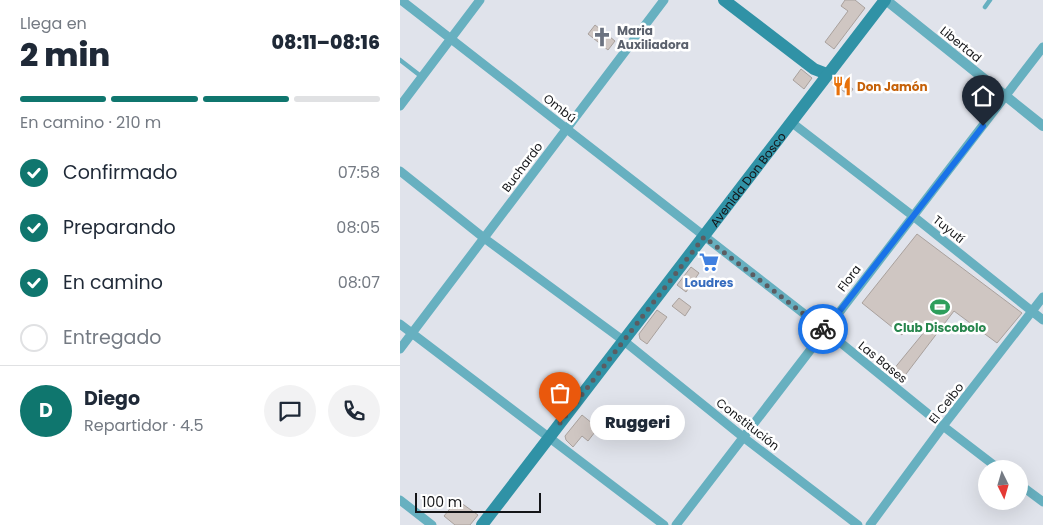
<!DOCTYPE html>
<html lang="es">
<head>
<meta charset="utf-8">
<style>
	:root { --surface:#fff; --page:#f2f2f3; --text:#1f2937; --muted:#747a83; --line:#e0e1e3; --accent:#0f766e }
	body { margin:0; font-family:Poppins,sans-serif; background:var(--page); color:var(--text); height:100vh; display:flex; flex-direction:column; font-size:19px; white-space:nowrap }
	* { box-sizing:border-box; margin:0 }
	p { font-size:16px; color:var(--muted) }
	.icon { flex:none; width:28px; height:28px; fill:none; stroke:currentColor; stroke-width:2; stroke-linecap:round; stroke-linejoin:round }
	.map { position:relative; flex:1; overflow:hidden }
	.drawer { display:flex; flex-direction:column; background:var(--surface); width:400px }
	.drawer>* { flex:none }
	.needle { width:32px; rotate:175deg }
	.fabs { position:absolute; left:578px; top:460px; display:grid; gap:10px }
	.fabs a { display:grid; place-items:center; width:50px; height:50px; border-radius:50%; background:var(--surface); box-shadow:0 5px 20px #0002; font-size:25px }
	.scale { position:absolute; left:15px; bottom:12px; width:126px; box-sizing:border-box; padding-left:5px; border:2px solid #141518; border-top:0; font-size:14px; line-height:18px; white-space:nowrap; color:#141518; -webkit-text-stroke:4px #fff; paint-order:stroke }
	.pin { position:absolute; display:grid; place-items:center; width:42px; height:42px; color:#fff; margin:-51px -21px; border-radius:50% 50% 50% 0; rotate:-45deg; box-shadow:0 0 5px #0007 }
	.pin .icon { rotate:45deg }
	.courier { position:absolute; display:grid; place-items:center; width:50px; height:50px; margin:-25px; border:4px solid #1a73e8; border-radius:50%; background:#fff; color:#222; box-shadow:0 1px 6px #0007 }
	.bubble { position:absolute; height:35px; border-radius:18px; background:var(--surface); box-shadow:0 5px 20px #0002; font-size:16px; font-weight:800; line-height:35px; text-align:center }
	.head em { font-style:normal; font-weight:800 }
	.head div { display:flex; flex-direction:column-reverse }
	.head { display:flex; align-items:center; justify-content:space-between; height:85px; padding:0 20px }
	h1 { font-size:32px; font-weight:800; line-height:38px }
	.bar { display:grid; grid-template-columns:repeat(4,1fr); gap:8px 5px; align-content:center; height:60px; padding:0 20px }
	.bar i { height:6px; border-radius:4px; background:var(--line) }
	.bar .current { background:var(--accent) }
	.bar p { grid-column:span 4 }
	.line { display:flex; align-items:center; gap:12px; padding:0 20px; border-top:1px solid var(--line) }
	.line div { flex:1 }
	.round { display:grid; place-items:center; flex:none; width:52px; height:52px; border-radius:26px; background:var(--page) }
	ol { padding:0 20px; list-style:none }
	li { display:flex; align-items:center; gap:15px; height:55px }
	li p { margin-inline-start:auto }
	li .icon { padding:5px; border-radius:50%; background:var(--accent); color:#fff; stroke-width:4 }
	li:last-child { color:var(--muted) }
	li i { width:28px; height:28px; border:2px solid var(--line); border-radius:50% }
	main { display:flex; flex:1; min-height:0 }
	.map>svg:first-child { display:block }
	.building { fill:#cfc6c2; stroke:#a9a19d }
	.lines { fill:none; stroke-linecap:round; stroke-linejoin:round }
	.service { stroke:#67b0c0; stroke-width:4.5 }
	.minor { stroke:#67b0c0; stroke-width:9 }
	.tertiary { stroke:#67b0c0; stroke-width:10 }
	.secondary { stroke:#3092a6; stroke-width:12 }
	.done { stroke:#5b5d62; stroke-width:5; stroke-dasharray:0 9 }
	.route { stroke:#1a73e8; stroke-width:6 }
	.labels { text-anchor:middle; dominant-baseline:central; stroke-width:5; stroke-linejoin:round; paint-order:stroke }
	.worship-label { font-size:12px; font-weight:bold; fill:#5b616d; stroke:#fff; text-anchor:start }
	.street-label { font-size:12px; fill:#141518; stroke:#fff }
	.food-label { font-size:12px; font-weight:bold; fill:#c56008; stroke:#fff; text-anchor:start }
	.shop-label { font-size:12px; font-weight:bold; fill:#366cbe; stroke:#fff }
	.leisure-label { font-size:12px; font-weight:bold; fill:#27864d; stroke:#fff }
</style>
</head>
<body>
<main>
<section class="drawer">
<div class="head"><div><h1>2 min</h1><p>Llega en</p></div><em>08:11–08:16</em></div>
<div class="bar"><i class="current"></i><i class="current"></i><i class="current"></i><i></i><p>En camino · 210 m</p></div>
<ol>
<li><svg class="icon" aria-label="check" viewBox="0 0 24 24"><path d="M5 12l5 5 9-10"/></svg>Confirmado<p>07:58</p></li>
<li><svg class="icon" aria-label="check" viewBox="0 0 24 24"><path d="M5 12l5 5 9-10"/></svg>Preparando<p>08:05</p></li>
<li><svg class="icon" aria-label="check" viewBox="0 0 24 24"><path d="M5 12l5 5 9-10"/></svg>En camino<p>08:07</p></li>
<li><i></i>Entregado</li>
</ol>
<div class="line" style="height:90px"><b class="round" style="background:var(--accent);color:#fff">D</b><div><b>Diego</b><p>Repartidor · 4.5</p></div><a class="round"><svg class="icon" aria-label="chat" viewBox="0 0 24 24"><path d="M4 5h16v11H9l-5 4z"/></svg></a><a class="round"><svg class="icon" aria-label="phone" viewBox="0 0 24 24"><path d="M5 4h4l2 5-3 2q2 4 5 5l2-3 5 2v4C11 20 4 13 5 4z"/></svg></a></div>
</section>
<div class="map">
<svg width="643" height="525" viewBox="0 0 643 525">
	<rect width="100%" height="100%" fill="#e0e3eb"/>
	<path class="building" d="M445 0H455L465 8 434 49 425 42 448 11 441 6Z
		M195 25 215 41 208 50 188 34Z
		M401 69 412 78 404 89 393 80Z
		M436 77 453 89 449 95 432 83Z
		M517 234 622 313 597 343 554 311 503 378 493 370 525 331 513 321 502 335 462 303Z
		M291 267 299 273 286 292 277 285Z
		M279 298 291 307 285 316 272 306Z
		M257 310 267 317 247 344 240 339 239 334Z
		M182 415 198 428 188 441 182 436 173 447 166 440 165 436Z
		M57 500 78 515 70 525H55L44 516Z"/>
	<g class="lines">
		<path class="service" d="M585 7 590 0
			M0 60 22 77"/>
		<path class="minor" d="M1 0 425 330 543 426 599 469
			M0 106 80 0
			M391 122 513 216 643 320
			M0 171 84 238 224 341 343 437 458 525
			M0 324 264 525
			M0 349 264 0
			M619 484 643 502
			M0 500 32 525
			M276 525 643 47
			M470 525 543 426 643 297"/>
		<path class="tertiary" d="M486 0 643 126"/>
		<g class="secondary">
			<path d="M324 0 414 69 427 74"/>
			<path id="s1" d="M82 525 485 0"/>
		</g>
	</g>
	<g class="lines">
		<path class="done" d="M160 423 304 237 423 329"/>
		<path class="route" d="M423 329 425 330 583 126"/>
	</g>
	<defs>
		<symbol id="church-bare" viewBox="-9 -9 18 18"><path d="M-1.2-6h2.4v3.5h3.3v2.4h-3.3V6h-2.4V-.1h-3.3v-2.4h3.3Z" fill="#6b7280" stroke="#fff" stroke-width="2.5" paint-order="stroke"/></symbol>
		<symbol id="restaurant-bare" viewBox="-9 -9 18 18"><path d="M-5-6h1v4h1v-4h1v4h1v-4h1v5L-1.5 .5V6h-2V.5L-5-1ZM5-6V6H3V1.5H1.5Q1.5-4 5-6Z" fill="#e8710a" stroke="#fff" stroke-width="2.5" paint-order="stroke"/></symbol>
		<symbol id="supermarket-bare" viewBox="-9 -9 18 18"><path d="M-6-5.5h2.5l.6 2H6L4.5 2H-2.5L-4.4-4H-6ZM-1.5 3.2a1.3 1.3 0 1 0 .1 0ZM3 3.2a1.3 1.3 0 1 0 .1 0Z" fill="#3f7fe0" stroke="#fff" stroke-width="2.5" paint-order="stroke"/></symbol>
		<symbol id="stadium-bare" viewBox="-9 -9 18 18"><path d="M0-5a6.5 5 0 1 0 0 10a6.5 5 0 1 0 0-10ZM-3.5-1.8h7v3.6h-7Z" fill="#2e9e5b" stroke="#fff" stroke-width="2.5" paint-order="stroke"/></symbol>
	</defs>
	<g fill-rule="evenodd">
		<use href="#church-bare" x="188" y="23" width="28" height="28"/>
		<use href="#restaurant-bare" x="428" y="72" width="28" height="28"/>
		<use href="#supermarket-bare" x="295" y="248" width="28" height="28"/>
		<use href="#stadium-bare" x="526" y="293" width="28" height="28"/>
	</g>
	<g class="labels">
		<g class="worship-label">
			<text x="217" y="30">Maria<tspan x="217" dy="14">Auxiliadora</tspan></text>
		</g>
		<g class="street-label">
			<text transform="translate(561 44) rotate(39)">Libertad</text>
			<text transform="translate(160 108) rotate(38)">Ombú</text>
			<text transform="translate(122 167) rotate(-53)">Buchardo</text>
			<text stroke="none"><textPath href="#s1" startOffset="436">Avenida Don Bosco</textPath></text>
			<text transform="translate(549 229) rotate(39)">Tuyutí</text>
			<text transform="translate(449 278) rotate(-53)">Flora</text>
			<text transform="translate(483 362) rotate(39)">Las Bases</text>
			<text transform="translate(546 403) rotate(-52)">El Ceibo</text>
			<text transform="translate(348 424) rotate(38)">Constitución</text>
		</g>
		<g class="food-label">
			<text x="457" y="86">Don Jamón</text>
		</g>
		<g class="shop-label">
			<text x="309" y="282">Loudres</text>
		</g>
		<g class="leisure-label">
			<text x="540" y="327">Club Discobolo</text>
		</g>
	</g>
</svg>
<div class="fabs">
<a><svg class="needle" viewBox="-14 -14 28 28"><path d="M0-13l5 13h-10z" fill="#e53935"/><path d="M0 13l5-13h-10z" fill="#747a83"/></svg></a>
</div>
<div class="scale">100 m</div>
<div class="pin" style="left:160px;top:423px;background:#ea580c"><svg class="icon" aria-label="bag" viewBox="0 0 24 24"><path d="M5 8h14l-1 12H6zM9 8a3 3 0 0 1 6 0"/></svg></div>
<div class="pin" style="left:583px;top:126px;background:#1f2937"><svg class="icon" aria-label="home" viewBox="0 0 24 24"><path d="M3 11l9-7 9 7M6 9v11h12V9"/></svg></div>
<div class="courier" style="left:423px;top:329px"><svg class="icon" aria-label="bike" viewBox="0 0 24 24"><circle cx="6" cy="16" r="4"/><circle cx="18" cy="16" r="4"/><path d="M6 16l4-8h5l3 8M10 8l3 8H6M13 5h3"/></svg></div>
<div class="bubble" style="left:190px;top:405px;width:95px">Ruggeri</div>
</div>
</main>
</body>
</html>
